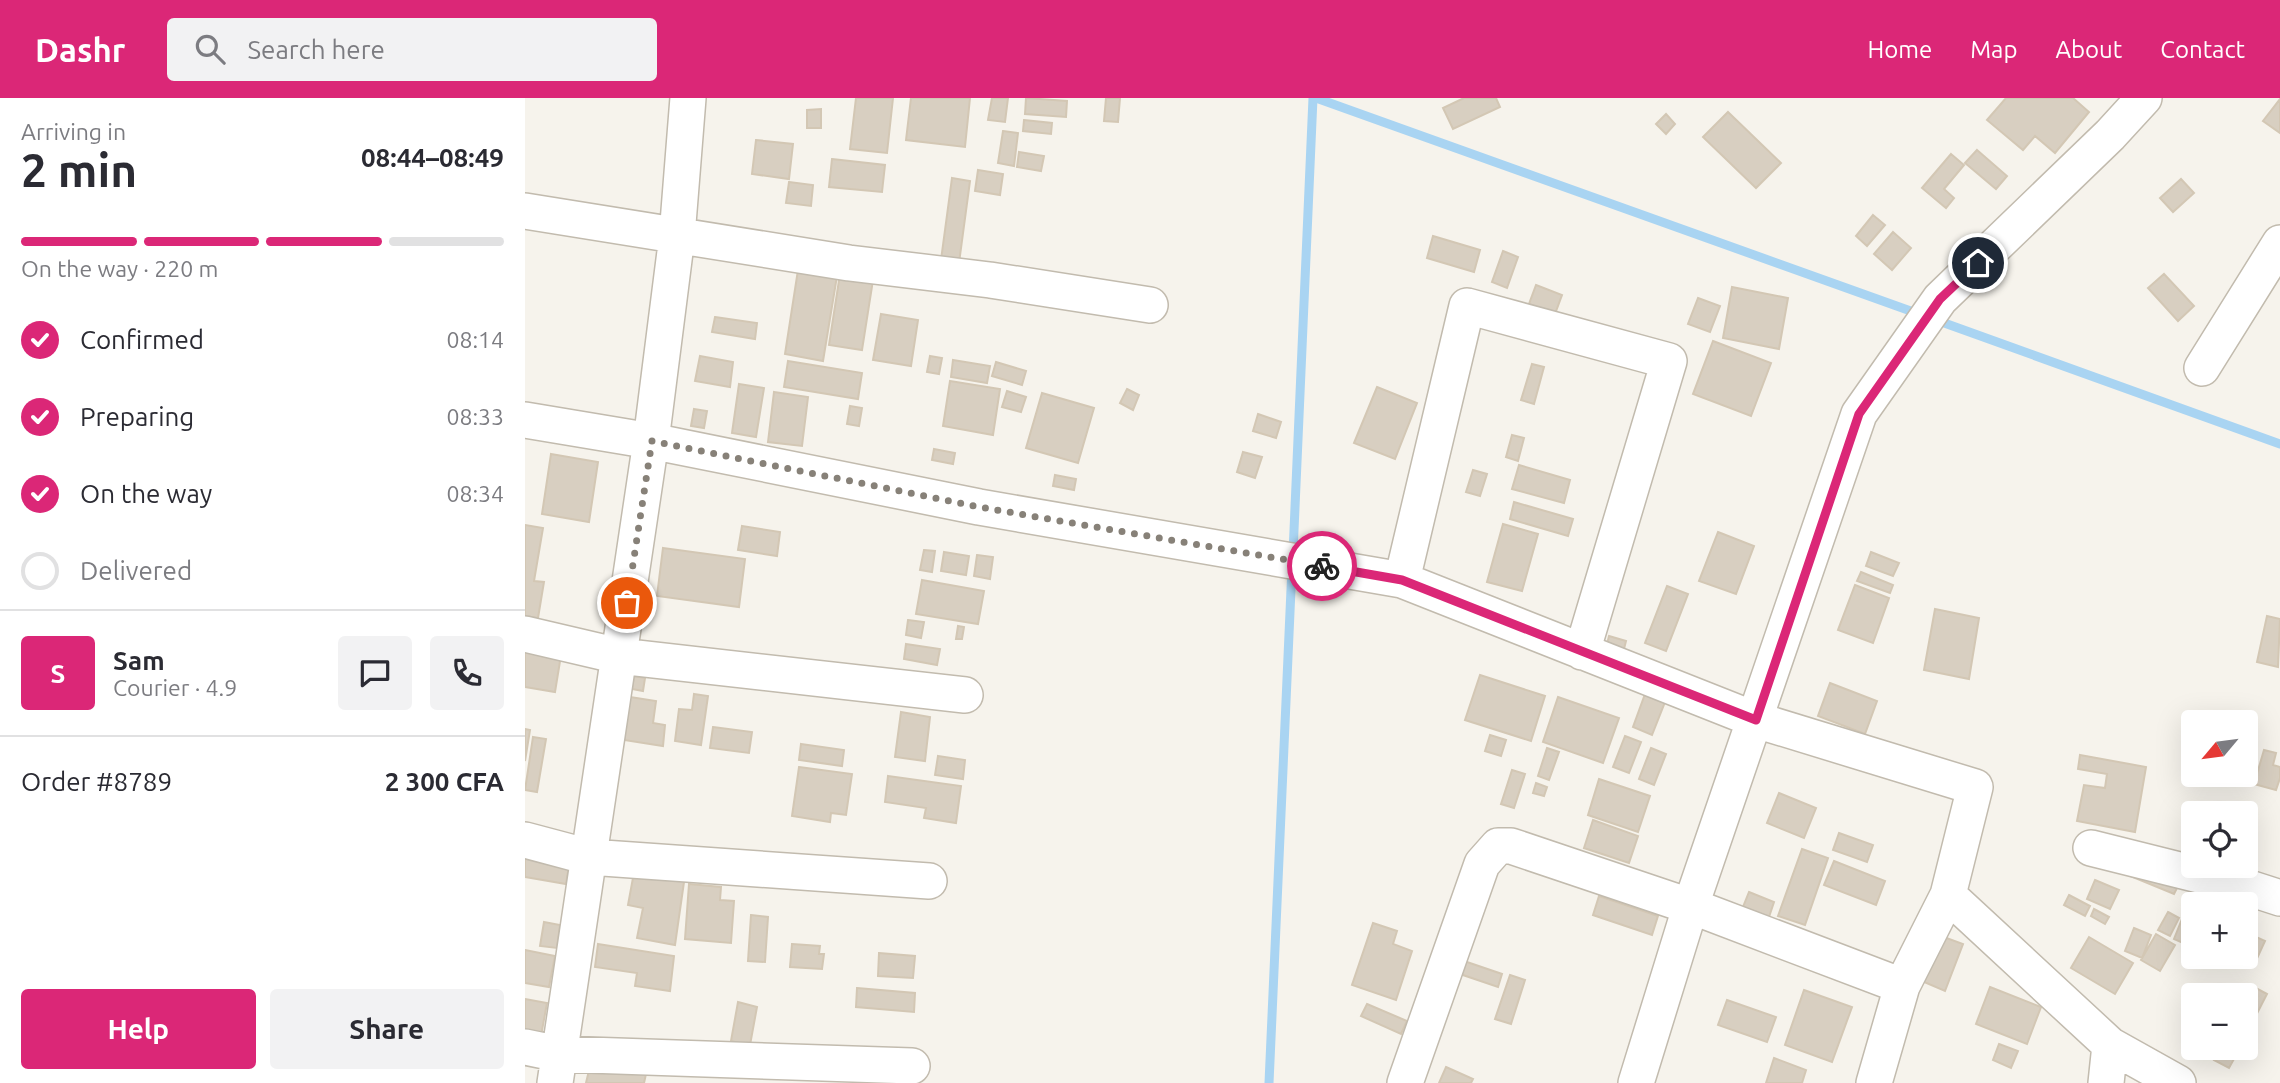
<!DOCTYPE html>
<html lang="en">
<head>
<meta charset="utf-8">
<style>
	:root { --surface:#fff; --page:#f2f2f3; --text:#2b2b33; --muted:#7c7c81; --line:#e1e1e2; --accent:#db2777 }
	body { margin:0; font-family:Ubuntu,sans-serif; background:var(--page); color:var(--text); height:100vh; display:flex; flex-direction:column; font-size:26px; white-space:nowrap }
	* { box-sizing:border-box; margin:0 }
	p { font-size:23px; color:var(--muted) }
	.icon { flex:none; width:38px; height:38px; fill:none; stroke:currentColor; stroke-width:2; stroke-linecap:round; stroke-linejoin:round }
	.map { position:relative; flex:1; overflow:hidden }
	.side { display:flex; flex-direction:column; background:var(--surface); width:525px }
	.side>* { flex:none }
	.needle { width:46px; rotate:241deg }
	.tools { position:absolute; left:1656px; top:612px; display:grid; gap:14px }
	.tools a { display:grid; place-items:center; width:77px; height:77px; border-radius:7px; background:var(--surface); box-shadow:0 7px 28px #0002; font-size:35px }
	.pin { position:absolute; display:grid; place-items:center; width:60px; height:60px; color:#fff; margin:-30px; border:4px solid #fff; border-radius:50%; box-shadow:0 2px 7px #0007 }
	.courier { position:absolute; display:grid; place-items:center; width:70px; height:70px; margin:-35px; border:5px solid #db2777; border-radius:50%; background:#fff; color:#222; box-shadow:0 2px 9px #0007 }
	.overview em { font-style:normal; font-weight:700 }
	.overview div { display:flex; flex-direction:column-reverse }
	.overview { display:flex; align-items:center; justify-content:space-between; height:119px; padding:0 21px }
	h1 { font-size:46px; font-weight:700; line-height:52px }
	.bar { display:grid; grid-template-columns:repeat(4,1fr); gap:10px 7px; align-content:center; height:84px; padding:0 21px }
	.bar i { height:9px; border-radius:5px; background:var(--line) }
	.bar .current { background:var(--accent) }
	.bar p { grid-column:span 4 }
	.line { display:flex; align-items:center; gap:18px; padding:0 21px; border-top:2px solid var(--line) }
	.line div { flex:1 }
	.round { display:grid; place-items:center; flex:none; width:74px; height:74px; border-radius:7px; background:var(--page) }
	ol { padding:0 21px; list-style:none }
	li { display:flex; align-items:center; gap:21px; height:77px }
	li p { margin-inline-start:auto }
	li .icon { padding:7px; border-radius:50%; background:var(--accent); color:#fff; stroke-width:4 }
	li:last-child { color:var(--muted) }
	li i { width:38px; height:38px; border:4px solid var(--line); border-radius:50% }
	.action { display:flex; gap:14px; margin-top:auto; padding:14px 21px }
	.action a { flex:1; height:80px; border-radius:7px; background:var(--accent); color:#fff; font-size:28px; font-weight:700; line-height:80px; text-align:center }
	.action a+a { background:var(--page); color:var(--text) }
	header { display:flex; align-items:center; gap:42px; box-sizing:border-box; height:98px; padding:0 35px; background:var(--accent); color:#fff }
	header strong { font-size:33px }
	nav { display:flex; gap:38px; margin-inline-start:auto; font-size:24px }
	.search { width:490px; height:63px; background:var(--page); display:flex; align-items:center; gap:18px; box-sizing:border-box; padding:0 24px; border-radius:7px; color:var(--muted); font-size:26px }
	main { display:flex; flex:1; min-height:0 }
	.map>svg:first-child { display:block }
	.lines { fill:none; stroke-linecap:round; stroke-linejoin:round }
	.stream { stroke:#a9d4f2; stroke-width:9 }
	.building { fill:#d8cfc1; stroke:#d3c7b4; stroke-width:2 }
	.street-casing { stroke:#c2bbae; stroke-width:38 }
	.street { stroke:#fff; stroke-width:35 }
	.done { stroke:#878178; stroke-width:7; stroke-dasharray:0 12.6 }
	.route { stroke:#db2777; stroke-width:9 }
</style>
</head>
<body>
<header>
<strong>Dashr</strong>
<div class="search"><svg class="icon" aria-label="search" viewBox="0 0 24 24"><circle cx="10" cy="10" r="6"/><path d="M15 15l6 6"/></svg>Search here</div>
<nav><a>Home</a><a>Map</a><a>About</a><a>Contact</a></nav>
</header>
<main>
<section class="side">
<div class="overview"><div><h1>2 min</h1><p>Arriving in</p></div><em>08:44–08:49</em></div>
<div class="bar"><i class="current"></i><i class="current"></i><i class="current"></i><i></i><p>On the way · 220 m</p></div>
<ol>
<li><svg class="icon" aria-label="check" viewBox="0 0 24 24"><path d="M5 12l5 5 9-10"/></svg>Confirmed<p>08:14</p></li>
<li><svg class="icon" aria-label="check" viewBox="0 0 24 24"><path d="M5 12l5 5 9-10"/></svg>Preparing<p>08:33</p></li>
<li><svg class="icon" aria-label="check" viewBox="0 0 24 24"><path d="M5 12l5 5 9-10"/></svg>On the way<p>08:34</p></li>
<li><i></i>Delivered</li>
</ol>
<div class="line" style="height:126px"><b class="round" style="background:var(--accent);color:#fff">S</b><div><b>Sam</b><p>Courier · 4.9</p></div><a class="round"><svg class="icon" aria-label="chat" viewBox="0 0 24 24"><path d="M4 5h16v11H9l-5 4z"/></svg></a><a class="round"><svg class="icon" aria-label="phone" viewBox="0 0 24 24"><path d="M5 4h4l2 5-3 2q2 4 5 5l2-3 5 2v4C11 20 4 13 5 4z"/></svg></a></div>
<div class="line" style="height:91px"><div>Order #8789</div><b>2 300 CFA</b></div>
<div class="action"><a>Help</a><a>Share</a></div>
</section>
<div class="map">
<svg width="1755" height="985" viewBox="0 0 1755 985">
	<rect width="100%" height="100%" fill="#f6f3ec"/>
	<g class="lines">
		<path class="stream" d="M791 0 1394 216
			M1411 222 1755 346
			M768 455 788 0
			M744 985 767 469"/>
	</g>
	<path class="building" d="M331 0H368L362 55 325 51Z
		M386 0H445L440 49 381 42Z
		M467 0H483L480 24 463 22Z
		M501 0 542 3 541 19 500 16Z
		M581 0H595L593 24 579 23Z
		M939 0H971L975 9 928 31 918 10Z
		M1481 0H1548L1564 14 1530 55 1510 38 1498 52 1462 22Z
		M1755 1V35L1738 23Z
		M296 11V30H282V12Z
		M1203 14 1256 65 1231 90 1178 39Z
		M1141 16 1150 26 1141 36 1131 26Z
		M499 22 527 25 526 36 498 33Z
		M478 33 493 35 489 68 473 65Z
		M231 42 268 46 264 81 227 76Z
		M1452 52 1482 78 1471 91 1440 65Z
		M494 54 519 58 516 73 492 69Z
		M1426 56 1439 67 1419 91 1429 100 1421 110 1397 90Z
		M307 61 360 67 357 94 304 89Z
		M453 72 478 76 475 97 450 93Z
		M427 80 445 83 434 165 416 162Z
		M1656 81 1669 95 1648 114 1635 100Z
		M264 84 288 87 286 108 261 105Z
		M1348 117 1360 127 1342 148 1331 138Z
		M1368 134 1386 150 1367 172 1349 156Z
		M908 138 955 152 949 174 902 160Z
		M978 153 993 159 982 190 967 184Z
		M273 172 312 178 298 263 260 256Z
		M315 176 348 182 337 252 304 247Z
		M1639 176 1669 208 1653 223 1623 190Z
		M1011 187 1037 197 1030 216 1004 206Z
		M1207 189 1263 200 1254 251 1198 240Z
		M1173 200 1195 208 1185 234 1163 226Z
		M356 216 393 222 386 268 348 262Z
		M190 219 232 225 230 241 187 234Z
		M1188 243 1246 265 1226 318 1168 296Z
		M175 258 208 264 205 289 170 283Z
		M405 258 417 260 414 276 402 274Z
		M428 262 465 268 462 285 426 279Z
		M263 263 337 275 333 301 259 289Z
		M471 264 501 273 497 287 467 278Z
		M1007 266 1019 269 1009 306 996 302Z
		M425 283 475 291 468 337 418 328Z
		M214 286 239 290 231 339 207 335Z
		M852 289 892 305 870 361 829 345Z
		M602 291 614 297 608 312 595 305Z
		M482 293 501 299 496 314 477 309Z
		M249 294 283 299 277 348 243 344Z
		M517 295 569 310 553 365 501 350Z
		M325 308 337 310 334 328 322 326Z
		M169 311 182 313 179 330 166 328Z
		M733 316 756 324 751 340 728 333Z
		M987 337 999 340 993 363 981 359Z
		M409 351 430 355 428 366 407 362Z
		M718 354 737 359 730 380 712 374Z
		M26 356 73 364 64 424 17 416Z
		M994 367 1045 382 1039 405 987 391Z
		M948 372 962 376 955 398 941 394Z
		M530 377 551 381 549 392 528 388Z
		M989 404 1048 421 1043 438 985 421Z
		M978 426 1013 436 997 493 962 484Z
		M0 427 18 430 9 483 19 484 13 520 0 518Z
		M217 428 255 434 252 458 213 452Z
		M1193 434 1229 448 1211 496 1174 483Z
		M138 450 220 461 214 509 132 498Z
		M399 452 410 453 407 474 395 472Z
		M419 454 444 458 441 477 416 473Z
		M1346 454 1374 465 1368 478 1341 468Z
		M452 457 468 459 465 481 449 478Z
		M1336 474 1368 487 1365 495 1332 483Z
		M397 482 459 493 453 526 391 516Z
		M1330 487 1364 500 1348 545 1313 532Z
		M1142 488 1163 496 1141 553 1120 545Z
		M1410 511 1454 520 1444 581 1399 572Z
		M1742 518 1755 521 1753 569 1732 564Z
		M383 522 399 524 396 540 381 537Z
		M433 528 439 529 437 541H431Z
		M1084 538 1101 543 1098 555 1081 550Z
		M0 545 37 551 30 594 0 589Z
		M381 546 415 551 412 567 379 561Z
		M955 577 1020 598 1006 643 940 622Z
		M109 578 120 580 118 593 107 591Z
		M1305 585 1352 603 1340 636 1293 618Z
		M169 596 183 598 176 647 150 643 154 611 167 612Z
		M1120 596 1140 604 1127 637 1108 629Z
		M105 599 131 603 128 625 140 627 138 648 99 642Z
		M1033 599 1094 620 1078 665 1018 644Z
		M376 614 405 619 400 663 370 659Z
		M188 629 227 634 224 655 185 650Z
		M0 631 5 632 0 663Z
		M965 637 981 642 976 658 960 653Z
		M1100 638 1116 644 1104 675 1088 669Z
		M8 639 21 641 12 694 0 692Z
		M276 646 319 652 317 668 274 662Z
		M1022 650 1034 654 1024 682 1013 678Z
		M1126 650 1141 656 1129 687 1114 681Z
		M1739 652 1751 655 1748 667 1755 669V680L1751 692 1729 686Z
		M1555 657 1621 669 1610 734 1552 723 1559 687 1580 690 1582 676 1553 671Z
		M413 658 440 662 438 681 410 677Z
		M274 669 327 676 321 717 306 715 305 724 267 718Z
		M987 672 1000 676 989 710 976 706Z
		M363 678 436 688 431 725 399 720 401 710 360 704Z
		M1074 681 1125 698 1113 734 1063 717Z
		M1011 685 1022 689 1019 698 1008 695Z
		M1254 695 1291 710 1279 740 1242 725Z
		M1068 722 1113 738 1104 765 1059 750Z
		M1314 735 1348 747 1342 764 1308 752Z
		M1277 751 1303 760 1280 827 1253 818Z
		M0 753 45 761 41 786 0 779Z
		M1309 763 1360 783 1351 807 1299 787Z
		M110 769 160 777 150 847 112 840 118 810 103 807Z
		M1603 777 1656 782 1649 796Z
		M1570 782 1594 792 1585 811 1562 801Z
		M164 786 196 789 195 802 209 803 206 845 160 841Z
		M1224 794 1249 804 1244 819 1218 809Z
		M1544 797 1565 808 1560 818 1539 807Z
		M1074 798 1133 818 1127 837 1068 817Z
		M1569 811 1584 819 1580 826 1566 818Z
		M1643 814 1654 820 1645 838 1633 832Z
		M226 817 243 819 240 864 223 863Z
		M1657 821 1666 825 1658 845 1649 841Z
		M19 824 35 827 32 850 15 848Z
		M848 825 872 833 868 846 887 853 871 902 827 887Z
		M1609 830 1626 837 1617 860 1600 853Z
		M1720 834 1740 843 1729 867 1710 859H1720Z
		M1631 836 1650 847 1635 873 1616 862Z
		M1416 838 1438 846 1420 893 1399 884Z
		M1564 839 1608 865 1590 896 1546 870Z
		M73 846 149 858 145 893 110 888 112 875 70 869Z
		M267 846 295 848 294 856H299L297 871 265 869Z
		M0 852 30 858 24 889 0 885Z
		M354 855 390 858 388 880 353 878Z
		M939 863 977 876 973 889 935 876Z
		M985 877 1000 882 986 926 970 921Z
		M1727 888 1742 896 1720 939V901Z
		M1465 889 1516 909 1502 946 1451 926Z
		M332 890 390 895 389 914 331 909Z
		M1279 892 1327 909 1307 964 1260 947Z
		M0 901 22 905 16 938 0 935Z
		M1202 902 1251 919 1242 944 1193 927Z
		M213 904 232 909 225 947 206 943Z
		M842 906 882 923 876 936 836 918Z
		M1474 946 1493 953 1486 970 1468 962Z
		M1695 950H1715L1704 970 1689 962Z
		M1249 960 1281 972 1277 985H1241Z
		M66 964 121 976 119 985H61Z
		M921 969 948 981 946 985H914Z"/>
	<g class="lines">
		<defs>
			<path id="street" d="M0 113 324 165 465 182 625 207
				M1677 270 1755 145
				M0 322 126 343 454 409 877 482 1231 622 1450 689 1423 797 1377 888 1349 985
				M877 482 942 208 1144 263 1057 554
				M0 536 94 558 440 597
				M0 742 64 759 404 783
				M1566 750 1718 788 1755 800
				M1423 797 1585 947 1653 985
				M0 949 34 956 387 968
				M30 985 126 343 152 138 163 0
				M880 985 957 766 973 748H986L1182 814 1377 888
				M1111 985 1165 810 1334 316 1415 201 1585 37 1619 0
				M1581 985 1585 947"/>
		</defs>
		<use href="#street" class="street-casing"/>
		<use href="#street" class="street"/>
	</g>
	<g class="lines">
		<path class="done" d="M102 505 127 343 454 409 797 468"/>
		<path class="route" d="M797 468 877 482 1231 622 1334 316 1415 201 1453 165"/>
	</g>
</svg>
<div class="tools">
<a><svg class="needle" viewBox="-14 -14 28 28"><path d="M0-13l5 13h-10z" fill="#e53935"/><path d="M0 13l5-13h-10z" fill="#7c7c81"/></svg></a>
<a><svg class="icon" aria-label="locate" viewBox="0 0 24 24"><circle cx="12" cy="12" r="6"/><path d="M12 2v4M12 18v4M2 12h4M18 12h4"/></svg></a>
<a>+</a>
<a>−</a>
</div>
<div class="pin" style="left:102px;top:505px;background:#ea580c"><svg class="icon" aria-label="bag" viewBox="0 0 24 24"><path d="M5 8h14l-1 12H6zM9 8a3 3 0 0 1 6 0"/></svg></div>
<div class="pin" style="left:1453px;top:165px;background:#1f2937"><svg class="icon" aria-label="home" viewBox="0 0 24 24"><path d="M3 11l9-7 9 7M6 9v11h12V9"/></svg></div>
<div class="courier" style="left:797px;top:468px"><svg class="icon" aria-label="bike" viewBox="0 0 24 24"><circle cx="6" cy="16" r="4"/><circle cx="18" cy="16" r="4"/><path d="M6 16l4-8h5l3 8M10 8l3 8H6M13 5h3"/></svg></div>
</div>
</main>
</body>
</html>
